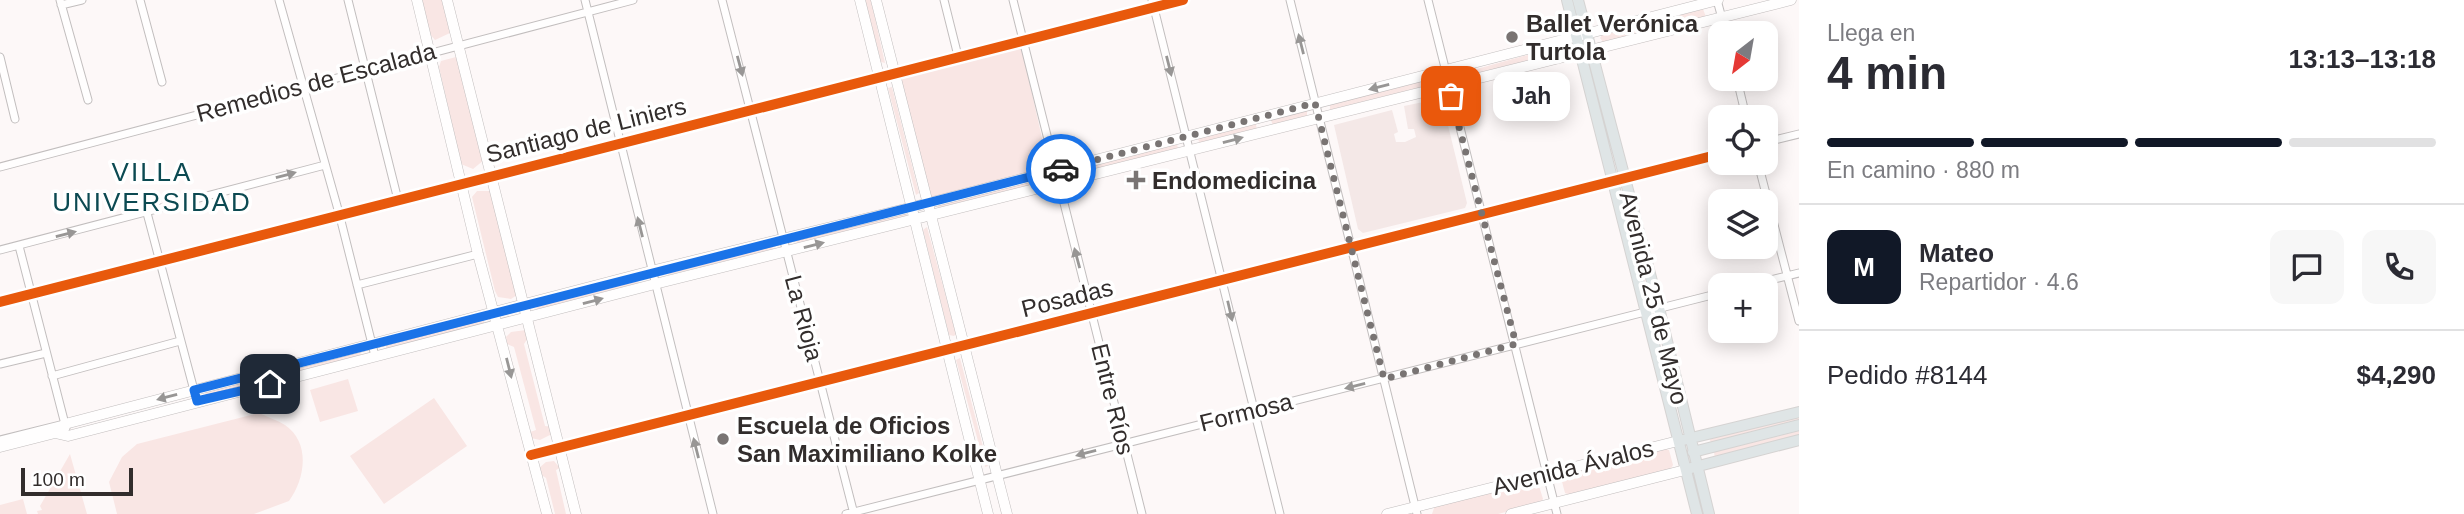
<!DOCTYPE html>
<html lang="es">
<head>
<meta charset="utf-8">
<style>
	:root { --surface:#fff; --page:#f7f7f7; --text:#2b2b33; --muted:#7c7c81; --line:#e1e1e2; --accent:#111827 }
	body { margin:0; font-family:Helvetica,sans-serif; background:var(--page); color:var(--text); height:100vh; display:flex; flex-direction:column; font-size:26px; white-space:nowrap }
	* { box-sizing:border-box; margin:0 }
	p { font-size:23px; color:var(--muted) }
	.icon { flex:none; width:38px; height:38px; fill:none; stroke:currentColor; stroke-width:2; stroke-linecap:round; stroke-linejoin:round }
	.map { position:relative; flex:1; overflow:hidden }
	.sheet { display:flex; flex-direction:column; background:var(--surface); width:665px }
	.sheet>* { flex:none }
	.needle { width:46px; rotate:211deg }
	.controls { position:absolute; left:1708px; top:21px; display:grid; gap:14px }
	.controls a { display:grid; place-items:center; width:70px; height:70px; border-radius:14px; background:var(--surface); box-shadow:0 4px 18px #0003; font-size:35px }
	.scale { position:absolute; left:21px; bottom:18px; width:112px; box-sizing:border-box; padding-left:7px; border:4px solid #322d2c; border-top:0; font-size:19px; line-height:24px; white-space:nowrap; color:#322d2c; -webkit-text-stroke:5px #fff; paint-order:stroke }
	.pin { position:absolute; display:grid; place-items:center; width:60px; height:60px; color:#fff; margin:-30px; border-radius:14px; box-shadow:0 4px 10px #0006 }
	.courier { position:absolute; display:grid; place-items:center; width:70px; height:70px; margin:-35px; border:5px solid #1a73e8; border-radius:50%; background:#fff; color:#222; box-shadow:0 2px 9px #0007 }
	.bubble { position:absolute; height:49px; border-radius:14px; background:var(--surface); box-shadow:0 4px 18px #0003; font-size:23px; font-weight:700; line-height:49px; text-align:center }
	.head em { font-style:normal; font-weight:700 }
	.head div { display:flex; flex-direction:column-reverse }
	.head { display:flex; align-items:center; justify-content:space-between; height:119px; padding:0 28px }
	h1 { font-size:46px; font-weight:700; line-height:52px }
	.bar { display:grid; grid-template-columns:repeat(4,1fr); gap:10px 7px; align-content:center; height:84px; padding:0 28px }
	.bar i { height:9px; border-radius:5px; background:var(--line) }
	.bar .active { background:var(--accent) }
	.bar p { grid-column:span 4 }
	.line { display:flex; align-items:center; gap:18px; padding:0 28px; border-top:2px solid var(--line) }
	.line div { flex:1 }
	.round { display:grid; place-items:center; flex:none; width:74px; height:74px; border-radius:14px; background:var(--page) }
	main { display:flex; flex:1; min-height:0 }
	.map>svg:first-child { display:block }
	.built { fill:#f4e8e7 }
	.green { fill:#f9e6e4 }
	.lines { fill:none; stroke-linecap:round; stroke-linejoin:round }
	.minor-casing { stroke:#c2bebe; stroke-width:9 }
	.secondary-casing { stroke:#c2bebe; stroke-width:11 }
	.primary-casing { stroke:#d5d3d2; stroke-width:12 }
	.minor { stroke:#fffefe; stroke-width:7 }
	.secondary { stroke:#fffefe; stroke-width:10 }
	.primary { stroke:#dfe5e6; stroke-width:10 }
	.cycleway-casing { stroke:#fff; stroke-width:15 }
	.cycleway { stroke:#e8590c; stroke-width:10 }
	.oneway { fill:#989695 }
	.done { stroke:#797473; stroke-width:7; stroke-dasharray:0 12.6 }
	.route { stroke:#1a73e8; stroke-width:9 }
	.poi-dot { fill:#797473; stroke:#fff; stroke-width:2.5 }
	.labels { text-anchor:middle; dominant-baseline:central; stroke-width:7; stroke-linejoin:round; paint-order:stroke }
	.poi-label { font-size:24px; font-weight:bold; fill:#322d2c; stroke:#fff; text-anchor:start }
	.street-label { font-size:24px; fill:#322d2c; stroke:#fff }
	.neighbourhood-label { font-size:26px; letter-spacing:2px; fill:#0c4a52; stroke:#fff }
</style>
</head>
<body>
<main>
<div class="map">
<svg width="1799" height="514" viewBox="0 0 1799 514">
	<rect width="100%" height="100%" fill="#fdf8f8"/>
	<path class="built" d="M1438 99 1442 101 1467 203 1465 208 1363 233 1358 229 1334 125 1392 110 1398 132 1394 134 1396 142H1405L1416 137 1414 129H1408L1404 106Z"/>
	<path class="green" d="M420 0H442L450 33 435 40 429 33Z
		M865 0H871L885 63 881 62Z
		M1703 9 1706 17 1604 43 1600 38 1602 35Z
		M1563 45H1567L1566 52 1463 78 1459 74Z
		M1016 46 1022 49 1048 165 1046 169 932 197 928 194 899 79 901 75Z
		M456 57 460 61 484 160 473 169 461 164 439 67 441 61Z
		M1435 77 1436 84 1330 110V103Z
		M892 87 919 193 916 195 888 88Z
		M1307 110V117L1273 126 1270 117Z
		M1255 122 1258 132 1200 144 1198 139 1199 136Z
		M1177 144 1178 149 1069 176V171Z
		M1045 178 1046 182 939 209 937 205Z
		M477 191H491L517 295 511 299 498 297 495 291 472 197Z
		M1623 191 1649 297 1648 298 1620 192Z
		M906 213 909 218 797 244 796 241Z
		M927 227 956 334 954 336 949 335 923 230Z
		M772 246 774 249 668 275 669 270Z
		M638 280 639 284 537 311 536 304Z
		M484 320V323L386 349V346Z
		M526 330 528 338 524 344 545 426 553 427 554 433 540 440 531 438 530 432 536 430 514 347 507 344 506 337 511 332Z
		M360 352 361 355 206 396 205 392Z
		M960 358 988 466 985 467 956 360Z
		M348 379 358 411 320 422 310 390Z
		M434 398 467 446 384 504 350 456Z
		M259 413C267 417 277 420 285 425 311 443 305 479 289 501L254 514H117L109 482 122 457 137 444Z
		M1799 415V422L1711 443 1709 437Z
		M1799 431V437L1715 459 1714 452Z
		M1665 449 1669 450 1673 465 1670 470 1570 495 1565 493 1561 478 1565 474Z
		M70 454 87 514H38L37 511 42 510 40 506Z
		M554 461 560 468 556 470 566 514H555L546 478 540 474 539 468 546 462Z
		M1534 482 1539 486 1543 499 1540 503 1498 514H1432L1435 505Z
		M23 499 27 514H0V505Z"/>
	<g class="lines">
		<defs>
			<path id="minor" d="M60 0 88 100
				M140 0 162 82
				M279 0 339 213 375 356
				M348 0 398 200
				M585 0 713 514
				M722 0 854 514
				M944 0 958 56
				M1013 0 1142 514
				M1152 0 1280 514
				M1290 0 1417 514
				M1428 0 1557 514
				M1717 0 1726 33
				M61 5 82 0
				M0 57 15 119
				M1737 79 1746 117
				M1766 142 1799 134
				M1758 163 1799 321
				M0 167 633 0
				M147 213 195 394
				M19 246 66 428
				M0 250 325 165
				M357 285 478 254
				M1750 285 1799 273
				M0 302 1183 0
				M0 364 46 353
				M52 376 180 341
				M0 440 64 424
				M531 455 1720 154
				M846 514 1720 293"/>
			<path id="secondary" d="M417 0 478 254 547 514
				M447 0 576 514
				M860 0 988 514
				M876 0 1007 514
				M55 433 65 424 651 271 913 207 1718 0
				M0 447 55 433 68 436 655 284 1791 0
				M1387 514 1678 441
				M1511 514 1685 470"/>
			<path id="primary" d="M1567 0 1697 514
				M1578 0 1659 308 1709 514
				M1683 440 1799 412
				M1693 452 1799 425
				M1691 468 1799 440"/>
		</defs>
		<use href="#minor" class="minor-casing"/>
		<use href="#secondary" class="secondary-casing"/>
		<use href="#primary" class="primary-casing"/>
		<use href="#minor" class="minor"/>
		<use href="#secondary" class="secondary"/>
		<use href="#primary" class="primary"/>
		<defs>
			<path id="cycleway" d="M0 302 1183 0
				M531 455 1720 154"/>
		</defs>
		<use href="#cycleway" class="cycleway-casing"/>
		<use href="#cycleway" class="cycleway"/>
	</g>
	<defs><path id="oneway-solid" d="M-6-.8H1V-3.2L6.5 0L1 3.2V.8H-6Z" transform="scale(1.75)"/></defs>
	<g class="oneway">
		<use href="#oneway-solid" transform="translate(1301 44) rotate(-104)"/>
		<use href="#oneway-solid" transform="translate(740 66) rotate(75)"/>
		<use href="#oneway-solid" transform="translate(1169 66) rotate(76)"/>
		<use href="#oneway-solid" transform="translate(1379 87) rotate(166)"/>
		<use href="#oneway-solid" transform="translate(1233 140) rotate(-15)"/>
		<use href="#oneway-solid" transform="translate(286 175) rotate(-15)"/>
		<use href="#oneway-solid" transform="translate(640 227) rotate(-104)"/>
		<use href="#oneway-solid" transform="translate(66 234) rotate(-14)"/>
		<use href="#oneway-solid" transform="translate(814 245) rotate(-14)"/>
		<use href="#oneway-solid" transform="translate(1077 258) rotate(-105)"/>
		<use href="#oneway-solid" transform="translate(593 301) rotate(-15)"/>
		<use href="#oneway-solid" transform="translate(1230 311) rotate(77)"/>
		<use href="#oneway-solid" transform="translate(509 368) rotate(76)"/>
		<use href="#oneway-solid" transform="translate(1355 386) rotate(166)"/>
		<use href="#oneway-solid" transform="translate(167 397) rotate(165)"/>
		<use href="#oneway-solid" transform="translate(696 448) rotate(-104)"/>
		<use href="#oneway-solid" transform="translate(1086 453) rotate(165)"/>
	</g>
	<g class="lines">
		<path class="done" d="M1061 169 1315 103 1384 379 1516 344 1451 96"/>
		<path class="route" d="M270 384 197 401 194 390 1061 169"/>
	</g>
	<g class="poi-dot">
		<circle cx="1512" cy="37" r="7"/>
		<path d="M1132.5 169.5h7v7h7v7h-7v7h-7v-7h-7v-7h7z"/>
		<circle cx="723" cy="439" r="7"/>
	</g>
	<g class="labels">
		<g class="poi-label">
			<text x="1526" y="23">Ballet Verónica<tspan x="1526" dy="28">Turtola</tspan></text>
			<text x="1152" y="180">Endomedicina</text>
			<text x="737" y="425">Escuela de Oficios<tspan x="737" dy="28">San Maximiliano Kolke</tspan></text>
		</g>
		<g class="street-label">
			<text transform="translate(316 82) rotate(-15)">Remedios de Escalada</text>
			<text transform="translate(586 130) rotate(-14)">Santiago de Liniers</text>
			<text transform="translate(1067 298) rotate(-14)">Posadas</text>
			<text transform="translate(1654 298) rotate(76)">Avenida 25 de Mayo</text>
			<text transform="translate(804 318) rotate(75)">La Rioja</text>
			<text transform="translate(1113 399) rotate(76)">Entre Ríos</text>
			<text transform="translate(1246 412) rotate(-14)">Formosa</text>
			<text transform="translate(1573 467) rotate(-14)">Avenida Ávalos</text>
		</g>
		<g class="neighbourhood-label">
			<text x="152" y="172">VILLA<tspan x="152" dy="30">UNIVERSIDAD</tspan></text>
		</g>
	</g>
</svg>
<div class="controls">
<a><svg class="needle" viewBox="-14 -14 28 28"><path d="M0-13l5 13h-10z" fill="#e53935"/><path d="M0 13l5-13h-10z" fill="#7c7c81"/></svg></a>
<a><svg class="icon" aria-label="locate" viewBox="0 0 24 24"><circle cx="12" cy="12" r="6"/><path d="M12 2v4M12 18v4M2 12h4M18 12h4"/></svg></a>
<a><svg class="icon" aria-label="layers" viewBox="0 0 24 24"><path d="M12 4l9 5-9 5-9-5zM3 14l9 5 9-5"/></svg></a>
<a>+</a>
</div>
<div class="scale">100 m</div>
<div class="pin" style="left:1451px;top:96px;background:#ea580c"><svg class="icon" aria-label="bag" viewBox="0 0 24 24"><path d="M5 8h14l-1 12H6zM9 8a3 3 0 0 1 6 0"/></svg></div>
<div class="pin" style="left:270px;top:384px;background:#1f2937"><svg class="icon" aria-label="home" viewBox="0 0 24 24"><path d="M3 11l9-7 9 7M6 9v11h12V9"/></svg></div>
<div class="courier" style="left:1061px;top:169px"><svg class="icon" aria-label="car" viewBox="0 0 24 24"><path d="M5 17H2v-5l4-1 3-4h7l3 4 3 1v5h-3M9 17h6M6 11h13"/><circle cx="7" cy="17" r="2"/><circle cx="17" cy="17" r="2"/></svg></div>
<div class="bubble" style="left:1493px;top:72px;width:77px">Jah</div>
</div>
<section class="sheet">
<div class="head"><div><h1>4 min</h1><p>Llega en</p></div><em>13:13–13:18</em></div>
<div class="bar"><i class="active"></i><i class="active"></i><i class="active"></i><i></i><p>En camino · 880 m</p></div>
<div class="line" style="height:126px"><b class="round" style="background:var(--accent);color:#fff">M</b><div><b>Mateo</b><p>Repartidor · 4.6</p></div><a class="round"><svg class="icon" aria-label="chat" viewBox="0 0 24 24"><path d="M4 5h16v11H9l-5 4z"/></svg></a><a class="round"><svg class="icon" aria-label="phone" viewBox="0 0 24 24"><path d="M5 4h4l2 5-3 2q2 4 5 5l2-3 5 2v4C11 20 4 13 5 4z"/></svg></a></div>
<div class="line" style="height:91px"><div>Pedido #8144</div><b>$4,290</b></div>
</section>
</main>
</body>
</html>
